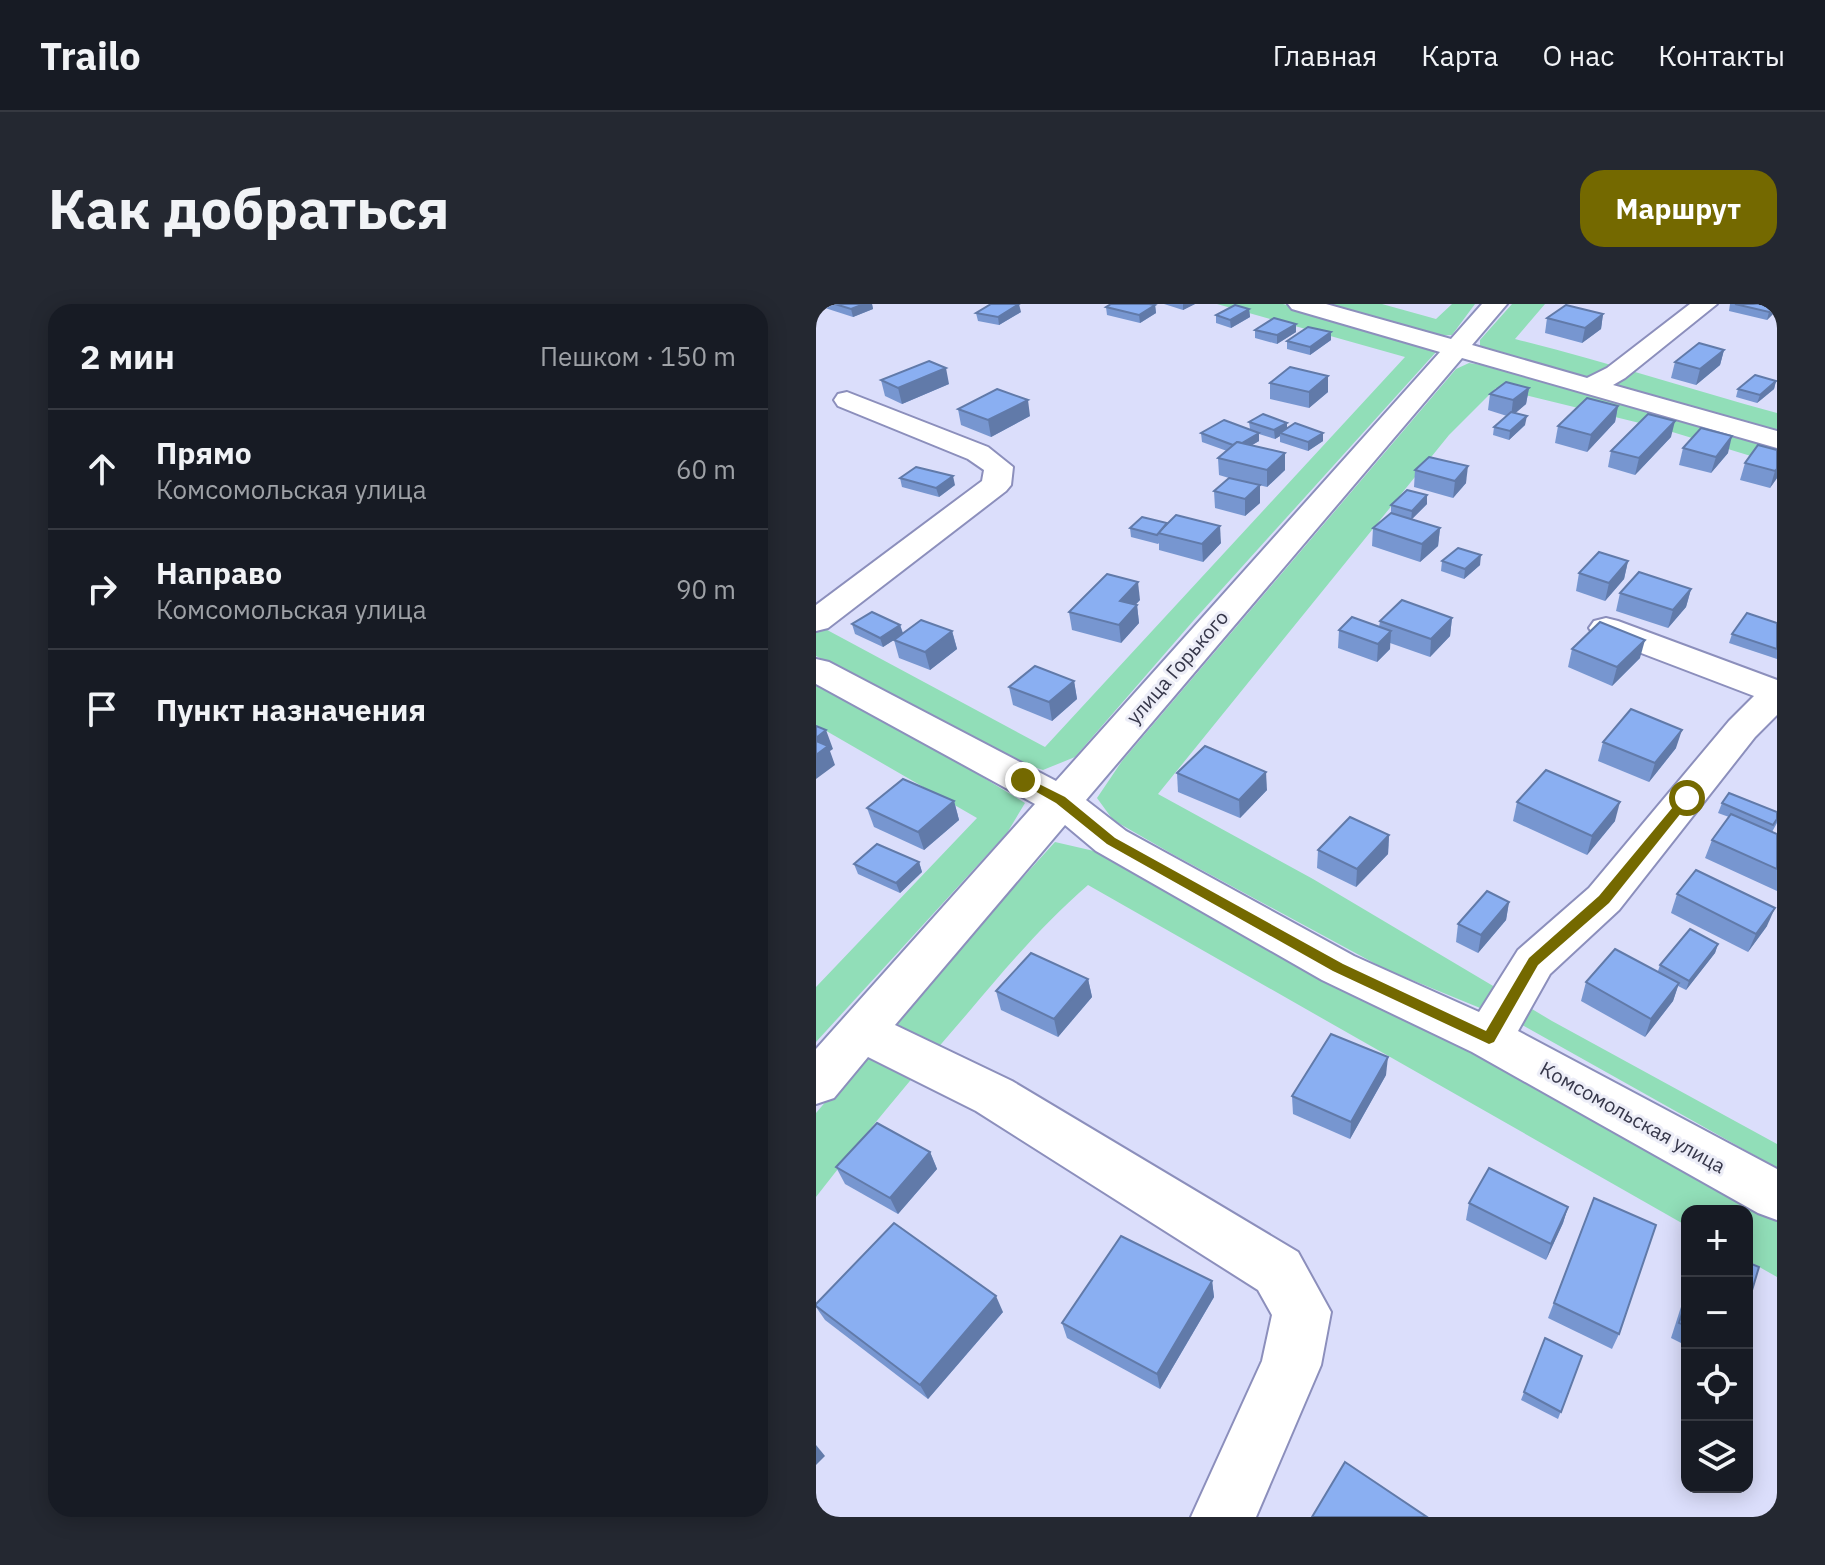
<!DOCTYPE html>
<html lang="ru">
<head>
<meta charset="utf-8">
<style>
  body { margin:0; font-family:"IBM Plex Sans",sans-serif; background:#242831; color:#f1f3f6 }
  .controls { position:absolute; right:24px; bottom:24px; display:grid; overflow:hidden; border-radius:16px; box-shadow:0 4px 20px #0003 }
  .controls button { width:72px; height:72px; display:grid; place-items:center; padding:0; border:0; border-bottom:2px solid #363941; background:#171b24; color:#f1f3f6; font:40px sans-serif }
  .stop { position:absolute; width:24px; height:24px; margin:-18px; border:6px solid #746900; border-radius:50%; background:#fff }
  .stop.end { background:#746900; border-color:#fff; box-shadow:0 2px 8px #0008 }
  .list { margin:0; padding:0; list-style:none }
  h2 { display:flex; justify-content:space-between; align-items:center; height:104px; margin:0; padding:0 32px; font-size:34px }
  h2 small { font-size:26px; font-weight:400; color:#9ea1a6 }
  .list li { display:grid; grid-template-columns:52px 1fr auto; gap:24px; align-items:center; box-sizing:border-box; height:120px; padding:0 32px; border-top:2px solid #363941 }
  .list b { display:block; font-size:30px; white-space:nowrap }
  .list p { margin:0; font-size:26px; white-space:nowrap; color:#9ea1a6 }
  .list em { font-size:26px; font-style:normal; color:#9ea1a6 }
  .icon { flex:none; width:44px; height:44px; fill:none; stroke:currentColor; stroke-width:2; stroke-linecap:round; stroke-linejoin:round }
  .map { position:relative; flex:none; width:961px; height:1213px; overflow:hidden; border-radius:24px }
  header { display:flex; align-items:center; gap:48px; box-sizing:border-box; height:112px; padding:0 40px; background:#171b24; border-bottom:2px solid #363941 }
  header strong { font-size:38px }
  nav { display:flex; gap:44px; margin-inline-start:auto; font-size:28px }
  .intro { display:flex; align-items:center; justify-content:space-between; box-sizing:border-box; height:192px; padding:0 48px }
  h1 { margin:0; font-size:56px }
  .button { padding:20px 36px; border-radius:24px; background:#746900; color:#fff; font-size:28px; font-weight:700 }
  main { display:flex; gap:48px; padding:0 48px }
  aside { flex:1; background:#171b24; border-radius:24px; box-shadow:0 4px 20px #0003 }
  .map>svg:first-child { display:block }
  .green { fill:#91deb8 }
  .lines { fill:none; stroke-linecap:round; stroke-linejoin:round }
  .minor-casing { stroke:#8c8fbc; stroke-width:4 }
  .minor { fill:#fff; fill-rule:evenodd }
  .wall { fill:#7796d0 }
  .shaded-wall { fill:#617aa9 }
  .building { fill:#8aaff2; stroke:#617aa9; stroke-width:2 }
  .route { fill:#746900 }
  .labels { text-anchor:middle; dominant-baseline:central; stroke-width:6; stroke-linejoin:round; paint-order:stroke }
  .street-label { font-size:20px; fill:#36374a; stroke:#ecedf7 }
</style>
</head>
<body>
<header>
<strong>Trailo</strong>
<nav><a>Главная</a><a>Карта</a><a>О нас</a><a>Контакты</a></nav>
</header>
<div class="intro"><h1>Как добраться</h1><a class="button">Маршрут</a></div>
<main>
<aside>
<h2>2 мин<small>Пешком · 150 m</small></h2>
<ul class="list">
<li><svg class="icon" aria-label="ahead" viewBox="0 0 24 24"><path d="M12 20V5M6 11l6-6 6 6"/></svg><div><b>Прямо</b><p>Комсомольская улица</p></div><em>60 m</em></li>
<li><svg class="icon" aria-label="right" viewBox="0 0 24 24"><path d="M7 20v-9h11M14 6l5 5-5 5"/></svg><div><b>Направо</b><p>Комсомольская улица</p></div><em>90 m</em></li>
<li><svg class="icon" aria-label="arrive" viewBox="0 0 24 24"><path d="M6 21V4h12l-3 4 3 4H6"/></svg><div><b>Пункт назначения</b></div></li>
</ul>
</aside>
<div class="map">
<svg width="961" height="1213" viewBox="0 0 961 1213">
  <rect width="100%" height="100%" fill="#dbdefb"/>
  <g class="green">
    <polygon points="401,0 467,0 615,42 620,48 378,316 259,453 227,466 194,455 0,352 0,320 229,443 589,53"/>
    <polygon points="505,0 566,0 620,15 636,0 659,0 636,31 618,32"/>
    <path d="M696,0h33l-30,35c88,22 174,50 262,74v21l-297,-85v-9z"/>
    <polygon points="653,59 679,63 961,142 961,160 840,123 680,84 633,131 342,490 497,575 736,717 961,840 961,864 708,722 569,665 358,551 297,516 281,494 306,457 640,65"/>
    <polygon points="0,375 44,398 209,499 191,529 0,738 0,683 161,514 0,421"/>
    <path d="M239,538l39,9 124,66 275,134 284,161v65l-30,-17v-49h-60v15l-599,-341c-45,39 -83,84 -121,129 -52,60 -102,120 -151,183v-84l110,-129z"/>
  </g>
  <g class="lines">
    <defs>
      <g id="minor">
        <polygon points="472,0 510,0 635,35 666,0 691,0 656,41 771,74 791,64 874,0 901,0 809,74 797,81 961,127 961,144 646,54 270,496 310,527 538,652 663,708 702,646 773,584 913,417 938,392 778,331 773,324 778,317 790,314 802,317 961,376 961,411 939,433 803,606 734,670 702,727 961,865 961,916 942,909 656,748 506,676 280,547 249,521 79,721 196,777 482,948 515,1008 505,1061 440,1213 375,1213 446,1057 456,1011 442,986 160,807 52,753 18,794 0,800 0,745 219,500 0,380 0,355 13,358 240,477 624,48 476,5"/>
        <polygon points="31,88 172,143 197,163 195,181 190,187 12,324 0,327 0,301 166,177 168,166 152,155 22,102 18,96 22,90"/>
      </g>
    </defs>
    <use href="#minor" class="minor-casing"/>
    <use href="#minor" class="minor"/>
  </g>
  <g class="wall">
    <polygon points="8,0 56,0 57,5 37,13 9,4"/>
    <polygon points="348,0 379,0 367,6"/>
    <polygon points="914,0 961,0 961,3 959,8 951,16 913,7"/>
    <polygon points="339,1 340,9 324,19 291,11 290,3"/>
    <polygon points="433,5 434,13 415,24 400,19 400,11"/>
    <polygon points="205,8 183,21 162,17 160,9"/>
    <polygon points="787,10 785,25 766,39 729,29 731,14"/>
    <polygon points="439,26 480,28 461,40 439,34"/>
    <polygon points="515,36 494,51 471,45 471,37"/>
    <polygon points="908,46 904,61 880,81 855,74 859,58"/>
    <polygon points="512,72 512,88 493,104 454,95 454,79"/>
    <polygon points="65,76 133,80 86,100 69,92"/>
    <polygon points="960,77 958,85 941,99 920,93 922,85"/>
    <polygon points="713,84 710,100 699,109 709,121 693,136 677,131 678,123 691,112 672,106 674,90"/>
    <polygon points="802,102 799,118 771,148 739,139 742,122"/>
    <polygon points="142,105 214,112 175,133 145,121"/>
    <polygon points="433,118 507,129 507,137 492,147 464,138 464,132 459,135 443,130 443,137 436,141 469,166 451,183 418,175 444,199 429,212 399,204 398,187 413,174 403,171 402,154 411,147 386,138 385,129 434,125"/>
    <polygon points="855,133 819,171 792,163 795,147"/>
    <polygon points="867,144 912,149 895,169 863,161"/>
    <polygon points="961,146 961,174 954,184 924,176 929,159"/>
    <polygon points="599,166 650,179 637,194 598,183"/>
    <polygon points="84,174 139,181 123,193 86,183"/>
    <polygon points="611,200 596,215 624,224 622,242 604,258 556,242 557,224 575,209 575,201"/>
    <polygon points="351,219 405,239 387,258 343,246 343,239 342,240 315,233 314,224"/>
    <polygon points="626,257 664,261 648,275 625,267"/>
    <polygon points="812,257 808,275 789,297 760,287 763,269"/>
    <polygon points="875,285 870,303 852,324 800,307 804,289"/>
    <polygon points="324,296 320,300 321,301 323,319 305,339 256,326 253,308"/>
    <polygon points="636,314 634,332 614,353 574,339 574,345 561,358 522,344 523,326 563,323 564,317"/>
    <polygon points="961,319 961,355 913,339 916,330"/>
    <polygon points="36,320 84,321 87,329 136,327 141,345 114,366 83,354 78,336 67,343 39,330"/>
    <polygon points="756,345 824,354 796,382 752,363"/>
    <polygon points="258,377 261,395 236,417 197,401 193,383"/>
    <polygon points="787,438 860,444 833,478 782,457"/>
    <polygon points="361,469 451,486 424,514 362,488"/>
    <polygon points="138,497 143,516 108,546 58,523 51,504"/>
    <polygon points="701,498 799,517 771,551 697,517"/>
    <polygon points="906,499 961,515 961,519 956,528 961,530 961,587 889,554 896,536 913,513 902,509"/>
    <polygon points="573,531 572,550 540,583 501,564 502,546"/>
    <polygon points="103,558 106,568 84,589 42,570 38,560"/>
    <polygon points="861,590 951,622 932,648 855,609"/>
    <polygon points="693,598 690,616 662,649 640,638 642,620"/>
    <polygon points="902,640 899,649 870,686 862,682 857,697 829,733 765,697 770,678 842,667 844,661"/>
    <polygon points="272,675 276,693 242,733 185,706 180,687"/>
    <polygon points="570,771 534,835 477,810 476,792"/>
    <polygon points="114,848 121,865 82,910 29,880 20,863"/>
    <polygon points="778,894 803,1030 796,1045 732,1014"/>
    <polygon points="653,899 752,903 747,919 730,956 650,916"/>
    <polygon points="396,977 398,993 344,1085 251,1034 246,1019"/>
    <polygon points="871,984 871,1042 855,1034"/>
    <polygon points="0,1000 187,1008 112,1095 9,1016 0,1003"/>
    <polygon points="729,1034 766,1052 742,1115 705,1096"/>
  </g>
  <g class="shaded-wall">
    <polygon points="48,0 56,0 57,5 37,13 35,5"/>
    <polygon points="203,0 205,8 183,21 182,13"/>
    <polygon points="367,0 379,0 367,6"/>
    <polygon points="339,1 340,9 324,19 323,11"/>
    <polygon points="961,1 959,8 951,16 953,8"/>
    <polygon points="433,5 434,13 415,24 414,16"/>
    <polygon points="787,10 785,25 766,39 769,24"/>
    <polygon points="480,20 480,28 461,40 461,31"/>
    <polygon points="515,28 515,36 494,51 494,43"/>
    <polygon points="908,46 904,61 880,81 884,65"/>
    <polygon points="130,64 133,80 86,100 82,84"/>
    <polygon points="512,72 512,88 493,104 493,88"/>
    <polygon points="960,77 958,85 941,99 944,91"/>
    <polygon points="713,84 710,100 695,113 697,96"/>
    <polygon points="212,96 214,112 175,133 172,116"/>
    <polygon points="802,102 799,118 771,148 775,131"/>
    <polygon points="711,112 709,121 693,136 694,127"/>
    <polygon points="859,117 855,133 819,171 823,154"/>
    <polygon points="471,119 471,127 464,129 464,132 459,135 458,126"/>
    <polygon points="443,129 443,137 421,150 421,142"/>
    <polygon points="507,129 507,137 492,147 492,138"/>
    <polygon points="916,132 912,149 895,169 900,153"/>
    <polygon points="469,149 469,166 451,183 451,166"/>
    <polygon points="652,162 650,179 637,194 639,177"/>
    <polygon points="961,165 961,174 954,184 959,167"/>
    <polygon points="137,172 139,181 123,193 120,184"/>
    <polygon points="444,181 444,199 429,212 429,195"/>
    <polygon points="611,191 611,200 595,216 596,207"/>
    <polygon points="404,222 405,239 387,258 386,240"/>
    <polygon points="624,224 622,242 604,258 606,240"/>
    <polygon points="665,251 664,261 648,275 649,265"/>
    <polygon points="812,257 808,275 789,297 793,279"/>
    <polygon points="322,278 324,296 306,315 304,297"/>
    <polygon points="875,285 870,303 852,324 857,306"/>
    <polygon points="321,301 323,319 305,339 303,321"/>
    <polygon points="636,314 634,332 614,353 615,335"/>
    <polygon points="84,321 87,330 67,343 64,334"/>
    <polygon points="136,327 141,345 114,366 109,348"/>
    <polygon points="575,327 574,345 561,358 562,340"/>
    <polygon points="829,336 824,354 796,382 801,363"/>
    <polygon points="258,377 261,395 236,417 233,398"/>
    <polygon points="10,426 17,445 14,447 19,461 0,475 0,434"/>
    <polygon points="866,426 860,444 833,478 839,459"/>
    <polygon points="450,468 451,486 424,514 423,496"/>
    <polygon points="138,497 143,516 108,546 102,528"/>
    <polygon points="804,498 799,517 771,551 776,532"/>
    <polygon points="573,531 572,550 540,583 541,565"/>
    <polygon points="103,558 106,568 84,589 80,579"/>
    <polygon points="693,598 690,616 662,649 665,631"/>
    <polygon points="959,604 951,622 932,648 940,630"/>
    <polygon points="902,640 899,649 870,686 873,677"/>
    <polygon points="272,675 276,693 242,733 238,715"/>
    <polygon points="863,679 857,697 829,733 835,715"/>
    <polygon points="572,753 570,771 534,835 535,818"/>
    <polygon points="114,848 121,865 82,910 74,894"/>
    <polygon points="752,903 747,919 730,956 735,940"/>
    <polygon points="396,977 398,993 344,1085 341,1070"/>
    <polygon points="180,992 187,1008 112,1095 104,1081"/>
    <polygon points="0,1141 9,1152 0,1161"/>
  </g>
  <g class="building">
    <polygon points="19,0 48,0 35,5"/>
    <polygon points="175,0 203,0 182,13 160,9"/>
    <polygon points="295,0 333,0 339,1 323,11 290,3"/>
    <polygon points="919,0 960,0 961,1 953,8"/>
    <polygon points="419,1 433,5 414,16 400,11"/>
    <polygon points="750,1 787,10 769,24 731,14"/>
    <polygon points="458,14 480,20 461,31 439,26"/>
    <polygon points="492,23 515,28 494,43 471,37"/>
    <polygon points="883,39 908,46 884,65 859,58"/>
    <polygon points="113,57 130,64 82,84 65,76"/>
    <polygon points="474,63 512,72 493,88 454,79"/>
    <polygon points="939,71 960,77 944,91 922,85"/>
    <polygon points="690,78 713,84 697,96 674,90"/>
    <polygon points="181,85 212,96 172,116 142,105"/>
    <polygon points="771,94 802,102 775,131 742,122"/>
    <polygon points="695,108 711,112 694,127 678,123"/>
    <polygon points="447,110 471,119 458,126 433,118"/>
    <polygon points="832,110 859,117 823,154 795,147"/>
    <polygon points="408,116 443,129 426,139 421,138 417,141 385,129"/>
    <polygon points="479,119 507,129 492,138 464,129"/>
    <polygon points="885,124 916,132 900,153 867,144"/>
    <polygon points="421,138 469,149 451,166 402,154"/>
    <polygon points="942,141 961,146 961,165 959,167 929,159"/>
    <polygon points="613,153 652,162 639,177 599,166"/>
    <polygon points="100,163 137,172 120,184 84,174"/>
    <polygon points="413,174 444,181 429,195 398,187"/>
    <polygon points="591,186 611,191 596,207 575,201"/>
    <polygon points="575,209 624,224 606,240 557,224"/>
    <polygon points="360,211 404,222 386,240 342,229"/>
    <polygon points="326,213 351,219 341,231 314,224"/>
    <polygon points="642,244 665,251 649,265 626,257"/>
    <polygon points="783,248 812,257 793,279 763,269"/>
    <polygon points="823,268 875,285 857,306 804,289"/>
    <polygon points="291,270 322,278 304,297 321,301 303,321 253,308"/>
    <polygon points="586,296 636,314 615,335 564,317"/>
    <polygon points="56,308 84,321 64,334 36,320"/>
    <polygon points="931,309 961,319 961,345 916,330"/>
    <polygon points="536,313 575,327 562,340 523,326"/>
    <polygon points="105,316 136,327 109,348 78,336"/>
    <polygon points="784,318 829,336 801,363 756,345"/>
    <polygon points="219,362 258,377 233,398 193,383"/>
    <polygon points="815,405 866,426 839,459 787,438"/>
    <polygon points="0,422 10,426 0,434"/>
    <polygon points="0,437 12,442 0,451"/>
    <polygon points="389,442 450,468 423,496 361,469"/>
    <polygon points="730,466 804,498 776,532 701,498"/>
    <polygon points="87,475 138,497 102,528 51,504"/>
    <polygon points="913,489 961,508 961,515 957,521 906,499"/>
    <polygon points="915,510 961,530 961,565 896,536"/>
    <polygon points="534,513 573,531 541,565 502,546"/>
    <polygon points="61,540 103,558 80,579 38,560"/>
    <polygon points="880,566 959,604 940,630 861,590"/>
    <polygon points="671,587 693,598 665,631 642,620"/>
    <polygon points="874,625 902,640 873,677 844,661"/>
    <polygon points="799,645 863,679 835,715 770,678"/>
    <polygon points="215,649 272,675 238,715 180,687"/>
    <polygon points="515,730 572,753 535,818 476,792"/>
    <polygon points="61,819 114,848 74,894 20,863"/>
    <polygon points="673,864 752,903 735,940 653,899"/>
    <polygon points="778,894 840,921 803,1030 738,999"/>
    <polygon points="78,919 180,992 104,1081 0,1002 0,1000"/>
    <polygon points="305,932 396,977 341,1070 246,1019"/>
    <polygon points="931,958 943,963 931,1003"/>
    <polygon points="871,994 871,1022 863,1019"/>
    <polygon points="729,1034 766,1052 745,1108 708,1088"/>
    <polygon points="529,1158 611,1213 496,1213"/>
  </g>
  <polygon class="route" points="207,472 249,493 299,534 527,660 670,727 713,654 783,592 867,491 877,494 793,599 722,661 678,738 673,740 517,667 291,540 240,499 203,478 203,473"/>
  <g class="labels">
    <g class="street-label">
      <text transform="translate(361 363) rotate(-49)">улица Горького</text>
      <text transform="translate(817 813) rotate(29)">Комсомольская улица</text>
    </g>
  </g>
</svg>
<div class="controls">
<button>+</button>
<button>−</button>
<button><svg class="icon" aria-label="locate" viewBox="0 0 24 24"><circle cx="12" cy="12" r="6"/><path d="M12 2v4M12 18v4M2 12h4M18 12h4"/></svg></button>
<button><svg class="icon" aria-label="layers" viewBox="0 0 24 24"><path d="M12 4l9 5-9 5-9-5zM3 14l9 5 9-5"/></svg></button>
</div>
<div class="stop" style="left:871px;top:494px"></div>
<div class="stop end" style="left:207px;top:476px"></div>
</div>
</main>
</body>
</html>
